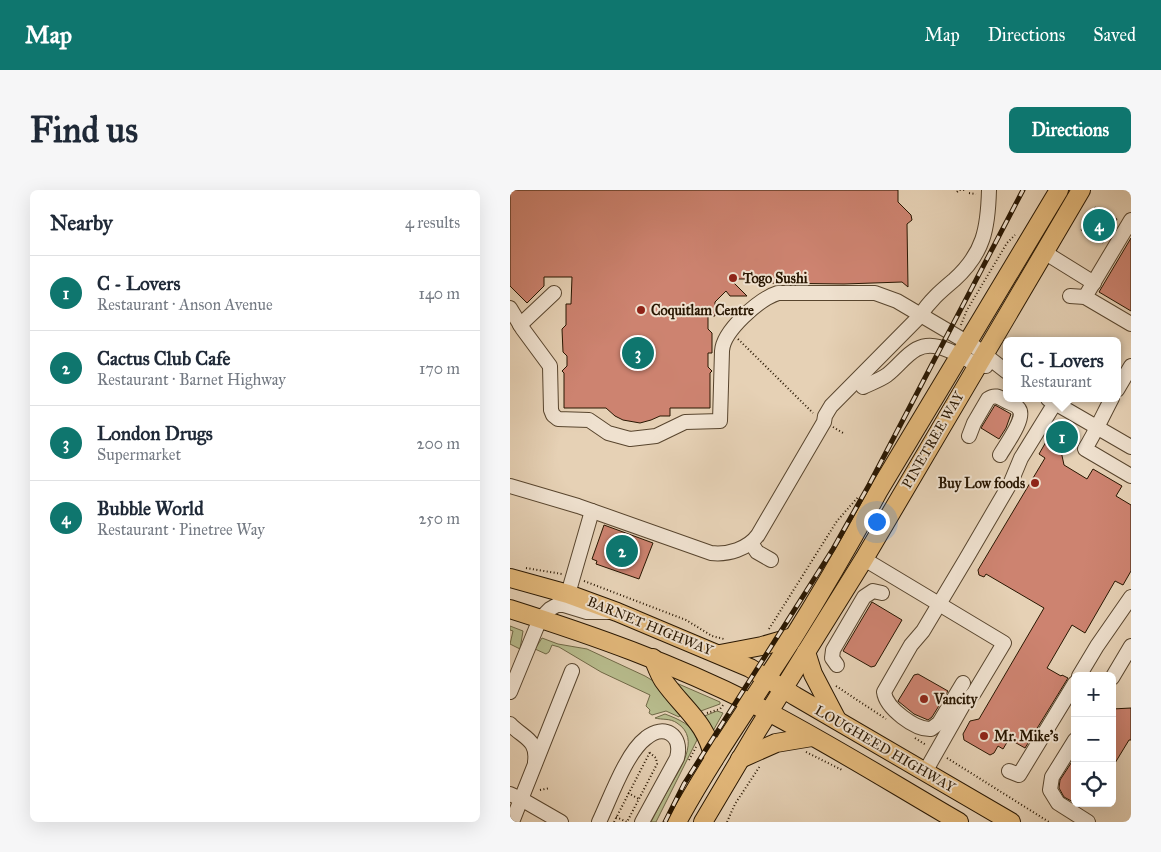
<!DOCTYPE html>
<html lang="en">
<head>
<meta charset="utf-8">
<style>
  body { margin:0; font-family:"IM FELL Great Primer",serif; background:#f6f6f7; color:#1f2937 }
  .controls { position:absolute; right:15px; bottom:15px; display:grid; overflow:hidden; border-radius:8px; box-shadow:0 5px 20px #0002 }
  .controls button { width:45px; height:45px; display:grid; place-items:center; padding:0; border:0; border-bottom:1px solid #e0e1e3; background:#fff; color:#1f2937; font:25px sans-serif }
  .you { position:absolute; left:366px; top:331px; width:18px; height:18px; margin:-12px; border:4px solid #fff; border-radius:50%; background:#1a73e8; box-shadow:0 0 0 8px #1a73e833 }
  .badge { display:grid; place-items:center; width:32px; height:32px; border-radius:50%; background:#0f766e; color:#fff; font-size:16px; font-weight:700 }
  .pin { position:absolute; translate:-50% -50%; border:2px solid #fff; box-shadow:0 1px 5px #0006 }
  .popup { position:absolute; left:493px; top:147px; width:118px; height:65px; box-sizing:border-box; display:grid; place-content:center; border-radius:8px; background:#fff; filter:drop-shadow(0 1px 4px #0005); font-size:16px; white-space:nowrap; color:#747a83 }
  .popup b { font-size:19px; color:#1f2937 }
  .popup::after { content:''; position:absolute; left:50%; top:100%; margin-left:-10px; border:10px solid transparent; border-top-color:#fff }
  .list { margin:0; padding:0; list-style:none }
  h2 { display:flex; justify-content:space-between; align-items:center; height:65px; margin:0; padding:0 20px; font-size:21px }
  h2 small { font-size:16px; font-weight:400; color:#747a83 }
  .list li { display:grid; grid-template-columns:32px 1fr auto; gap:15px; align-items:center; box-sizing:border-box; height:75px; padding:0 20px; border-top:1px solid #e0e1e3 }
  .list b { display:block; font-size:19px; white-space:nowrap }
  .list p { margin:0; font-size:16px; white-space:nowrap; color:#747a83 }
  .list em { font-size:16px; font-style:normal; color:#747a83 }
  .icon { flex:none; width:28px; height:28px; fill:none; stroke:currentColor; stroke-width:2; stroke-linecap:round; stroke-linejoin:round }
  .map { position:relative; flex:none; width:621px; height:632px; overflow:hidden; border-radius:8px }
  header { display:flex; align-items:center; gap:30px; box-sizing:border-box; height:70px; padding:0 25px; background:#0f766e; color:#fff }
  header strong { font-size:24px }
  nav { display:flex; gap:28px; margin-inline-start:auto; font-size:18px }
  .intro { display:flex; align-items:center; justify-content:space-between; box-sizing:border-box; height:120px; padding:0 30px }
  h1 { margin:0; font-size:35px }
  .button { padding:12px 22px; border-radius:8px; background:#0f766e; color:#fff; font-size:18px; font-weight:700 }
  main { display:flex; gap:30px; padding:0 30px }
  aside { flex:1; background:#fff; border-radius:8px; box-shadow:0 5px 20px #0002 }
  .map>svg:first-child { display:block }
  .green { fill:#b7bb8c; stroke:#706846 }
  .building { fill:#cd8370; stroke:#281601 }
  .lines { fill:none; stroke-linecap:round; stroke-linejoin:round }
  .minor-casing { stroke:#58452e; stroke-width:16 }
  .major-casing { stroke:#281601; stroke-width:20 }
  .path { stroke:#281601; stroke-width:2; stroke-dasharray:1 2.5; stroke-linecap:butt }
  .minor { stroke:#efe1cf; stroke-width:14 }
  .major { stroke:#e3b87a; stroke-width:18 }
  .rail-casing { stroke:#281601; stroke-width:5 }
  .rail { stroke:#efe1cf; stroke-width:3; stroke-dasharray:9; stroke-linecap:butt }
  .poi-dot { fill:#8f2418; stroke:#efe1cf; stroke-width:2 }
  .labels { text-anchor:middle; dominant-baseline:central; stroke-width:4; stroke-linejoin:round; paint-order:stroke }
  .poi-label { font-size:14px; font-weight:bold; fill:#281601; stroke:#efe1cf; text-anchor:start }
  .street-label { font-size:14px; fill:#281601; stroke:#efe1cf }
</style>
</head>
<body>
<header>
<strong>Map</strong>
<nav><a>Map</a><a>Directions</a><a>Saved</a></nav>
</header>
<div class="intro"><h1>Find us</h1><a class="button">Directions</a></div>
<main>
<aside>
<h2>Nearby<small>4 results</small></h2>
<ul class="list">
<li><span class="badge">1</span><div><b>C - Lovers</b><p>Restaurant · Anson Avenue</p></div><em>140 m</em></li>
<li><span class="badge">2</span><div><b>Cactus Club Cafe</b><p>Restaurant · Barnet Highway</p></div><em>170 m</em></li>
<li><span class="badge">3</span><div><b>London Drugs</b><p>Supermarket</p></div><em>200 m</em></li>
<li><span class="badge">4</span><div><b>Bubble World</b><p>Restaurant · Pinetree Way</p></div><em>250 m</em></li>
</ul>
</aside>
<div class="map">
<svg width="621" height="632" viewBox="0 0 621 632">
  <rect width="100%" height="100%" fill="#e6d1b5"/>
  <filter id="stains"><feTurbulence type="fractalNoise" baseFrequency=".004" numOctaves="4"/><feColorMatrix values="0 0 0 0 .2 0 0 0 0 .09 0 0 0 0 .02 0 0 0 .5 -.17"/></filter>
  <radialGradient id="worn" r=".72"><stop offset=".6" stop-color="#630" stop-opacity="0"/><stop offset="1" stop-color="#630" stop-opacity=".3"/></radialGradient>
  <g class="green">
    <polygon points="0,436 13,441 10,459 0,454 3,441 0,440"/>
    <polygon points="32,448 48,454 77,459 135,486 145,492 171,524 169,527 156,521 142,525 139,523 140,520 136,516 140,505 91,482 49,457 42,455 39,462 36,464 25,459"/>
    <polygon points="164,492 210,512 210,514 188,522"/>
    <polygon points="207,521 213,523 203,541 192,527"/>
    <path d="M155,524c13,5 29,11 32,26l-41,82h-5c6,-12 12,-23 18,-34 10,-18 33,-49 8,-65 -7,-5 -15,-3 -22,-5z"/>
  </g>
  <g class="building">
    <polygon points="0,0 388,0 388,12 401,25 402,30 397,34 398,97 392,92 334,94 254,93 250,96 244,89 220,89 237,106 220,106 216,101 205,112 205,126 198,126 198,139 202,143 202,163 198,163 198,177 202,181 200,183 200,218 160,218 160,226 150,226 141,230 130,233 113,230 105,226 96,218 54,218 54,183 52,181 57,176 57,166 53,162 52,139 56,135 56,114 61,114 62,87 34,87 34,96 17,113 0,96"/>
    <polygon points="585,17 607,29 593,53 571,40"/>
    <polygon points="621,48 621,121 589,102"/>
    <polygon points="485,215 501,224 496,238 489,249 471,238"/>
    <polygon points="548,231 563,240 551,261 554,275 577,289 583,279 612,296 606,306 621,315 621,381 613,395 605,391 575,443 562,435 537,478 551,486 552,485 558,488 515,558 499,549 493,559 488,556 484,563 480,565 454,550 453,544 460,531 469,529 534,418 476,384 474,387 469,385 468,380 535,268 529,264"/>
    <polygon points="94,335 143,353 129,389 86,374 87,371 82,369"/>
    <polygon points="362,412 392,430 365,476 361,477 333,461"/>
    <polygon points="408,484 438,501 422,527 418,530 404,524 388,511 404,485"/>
    <polygon points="621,518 621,550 619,550 602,578 602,519"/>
    <polygon points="565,567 565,613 554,607 549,598 550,590"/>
  </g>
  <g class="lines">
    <defs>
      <g id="minor">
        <polyline points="534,62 584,93"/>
        <polyline points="560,106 575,107 621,134"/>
        <polyline points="575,107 621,30"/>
        <path d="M0,118l12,20 28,38 1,44 2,5 5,4 31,1 19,13 22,6 26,-3 29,-14 35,-1 2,-70c1,-20 37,-52 56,-58h97l22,8 78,46 32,25"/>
        <polyline points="10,135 44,103"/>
        <path d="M353,197c8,-4 17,-7 24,-12 17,-13 27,-35 52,-28 17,4 30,17 47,19"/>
        <polyline points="607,200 621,176"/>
        <path d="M602,208c-9,17 -17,35 -27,51l46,27"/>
        <polyline points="538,209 621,257"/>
        <path d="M459,246l5,-13 14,-24c7,-5 11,-2 18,2 4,2 11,4 13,8 7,9 -14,37 -19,46"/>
        <path d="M0,296l68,20 133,47c17,2 37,-4 47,-18l66,-113 1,-6 6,-10 89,-90c9,-15 21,-25 34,-36 30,-27 34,-52 35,-90"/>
        <polyline points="241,353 247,362 261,370"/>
        <polyline points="354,369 494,453 464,503 453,515 415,582"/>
        <polyline points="58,404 82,321"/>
        <polyline points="327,475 322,468 323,460 354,407 363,401 372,403"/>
        <polyline points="569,486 587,456 621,407"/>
        <polyline points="602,488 621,456"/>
        <path d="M453,493l-24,40 -8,6c-16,1 -45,-21 -47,-37l27,-47 12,-14 43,-72 45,-77 10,-24 34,-55"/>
        <polyline points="0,502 30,429 40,419 47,415 54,415 77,422 99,422"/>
        <path d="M0,534c13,14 28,15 25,38"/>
        <polyline points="565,550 542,587 540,600 548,613 578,632"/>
        <polyline points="499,581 509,585 565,493"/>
        <polyline points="0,604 11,609 51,632"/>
        <polyline points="2,632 62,481"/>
        <path d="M89,632c11,-23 27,-69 47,-84 18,-15 37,-3 31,20l-35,64"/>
      </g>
      <g id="major">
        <polyline points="0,388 58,404 107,422 240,478 285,506 501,632"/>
        <path d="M0,419c82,26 164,55 241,94 71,36 139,79 208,119"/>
        <polyline points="296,462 303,484 327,530"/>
        <polyline points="210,464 252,456 283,447"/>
        <path d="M143,468c3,7 6,16 10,22 21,30 43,41 51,79"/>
        <polyline points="230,569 266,553 302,547"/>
        <path d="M167,632c35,-64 77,-123 116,-184 30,-48 59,-98 86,-148l180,-300"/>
        <polyline points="193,632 247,541 354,369 571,0"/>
      </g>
    </defs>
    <use href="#minor" class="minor-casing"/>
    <use href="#major" class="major-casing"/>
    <g class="path">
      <polyline points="447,2 449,0 456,0"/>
      <polyline points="459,3 466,4"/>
      <polyline points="451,135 457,120 497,53 505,45"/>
      <polyline points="228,149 303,223"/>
      <polyline points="323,237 335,244"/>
      <polyline points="16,378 52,384"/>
      <polyline points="74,391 176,430 202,446 214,449"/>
      <polyline points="259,439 327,331 349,306"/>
      <polyline points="326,496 376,529"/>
      <polyline points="197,523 210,519 214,514"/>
      <polyline points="405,548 416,555"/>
      <polyline points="296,562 332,580"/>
      <polyline points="437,568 539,632"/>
      <polyline points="179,570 186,557"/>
      <polyline points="30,600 40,598"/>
      <polyline points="118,603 129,609"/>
      <polyline points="106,627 117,632 147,574 146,568 139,562"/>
      <polyline points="104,632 140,562"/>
      <polyline points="217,632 225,614 250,576"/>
    </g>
    <use href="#minor" class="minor"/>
    <use href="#major" class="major"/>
    <defs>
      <polyline id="rail" points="155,632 174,594 323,359 359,295 513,0"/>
    </defs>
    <use href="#rail" class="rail-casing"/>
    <use href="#rail" class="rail"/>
  </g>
  <g class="poi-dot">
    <circle cx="223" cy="88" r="5"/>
    <circle cx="131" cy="120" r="5"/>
    <circle cx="525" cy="293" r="5"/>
    <circle cx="414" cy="509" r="5"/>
    <circle cx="474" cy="546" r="5"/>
  </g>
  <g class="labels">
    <g class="poi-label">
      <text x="233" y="88">Togo Sushi</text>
      <text x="141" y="120">Coquitlam Centre</text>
      <text x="515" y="293" text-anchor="end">Buy Low foods</text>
      <text x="424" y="509">Vancity</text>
      <text x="484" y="546">Mr. Mike's</text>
    </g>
    <g class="street-label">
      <text transform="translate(423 250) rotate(-60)">PINETREE WAY</text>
      <text transform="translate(140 436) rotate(22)">BARNET HIGHWAY</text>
      <text transform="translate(375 559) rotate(30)">LOUGHEED HIGHWAY</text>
    </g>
  </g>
  <rect width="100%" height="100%" filter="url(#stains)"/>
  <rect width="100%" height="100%" fill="url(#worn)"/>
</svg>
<div class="controls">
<button>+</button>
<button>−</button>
<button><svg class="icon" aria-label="locate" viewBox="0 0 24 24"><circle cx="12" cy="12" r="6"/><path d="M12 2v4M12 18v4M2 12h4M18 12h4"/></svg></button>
</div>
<div class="you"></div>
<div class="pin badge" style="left:552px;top:247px">1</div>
<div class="popup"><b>C - Lovers</b>Restaurant</div>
<div class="pin badge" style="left:112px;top:361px">2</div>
<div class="pin badge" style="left:128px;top:163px">3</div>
<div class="pin badge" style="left:589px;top:35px">4</div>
</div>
</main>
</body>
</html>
